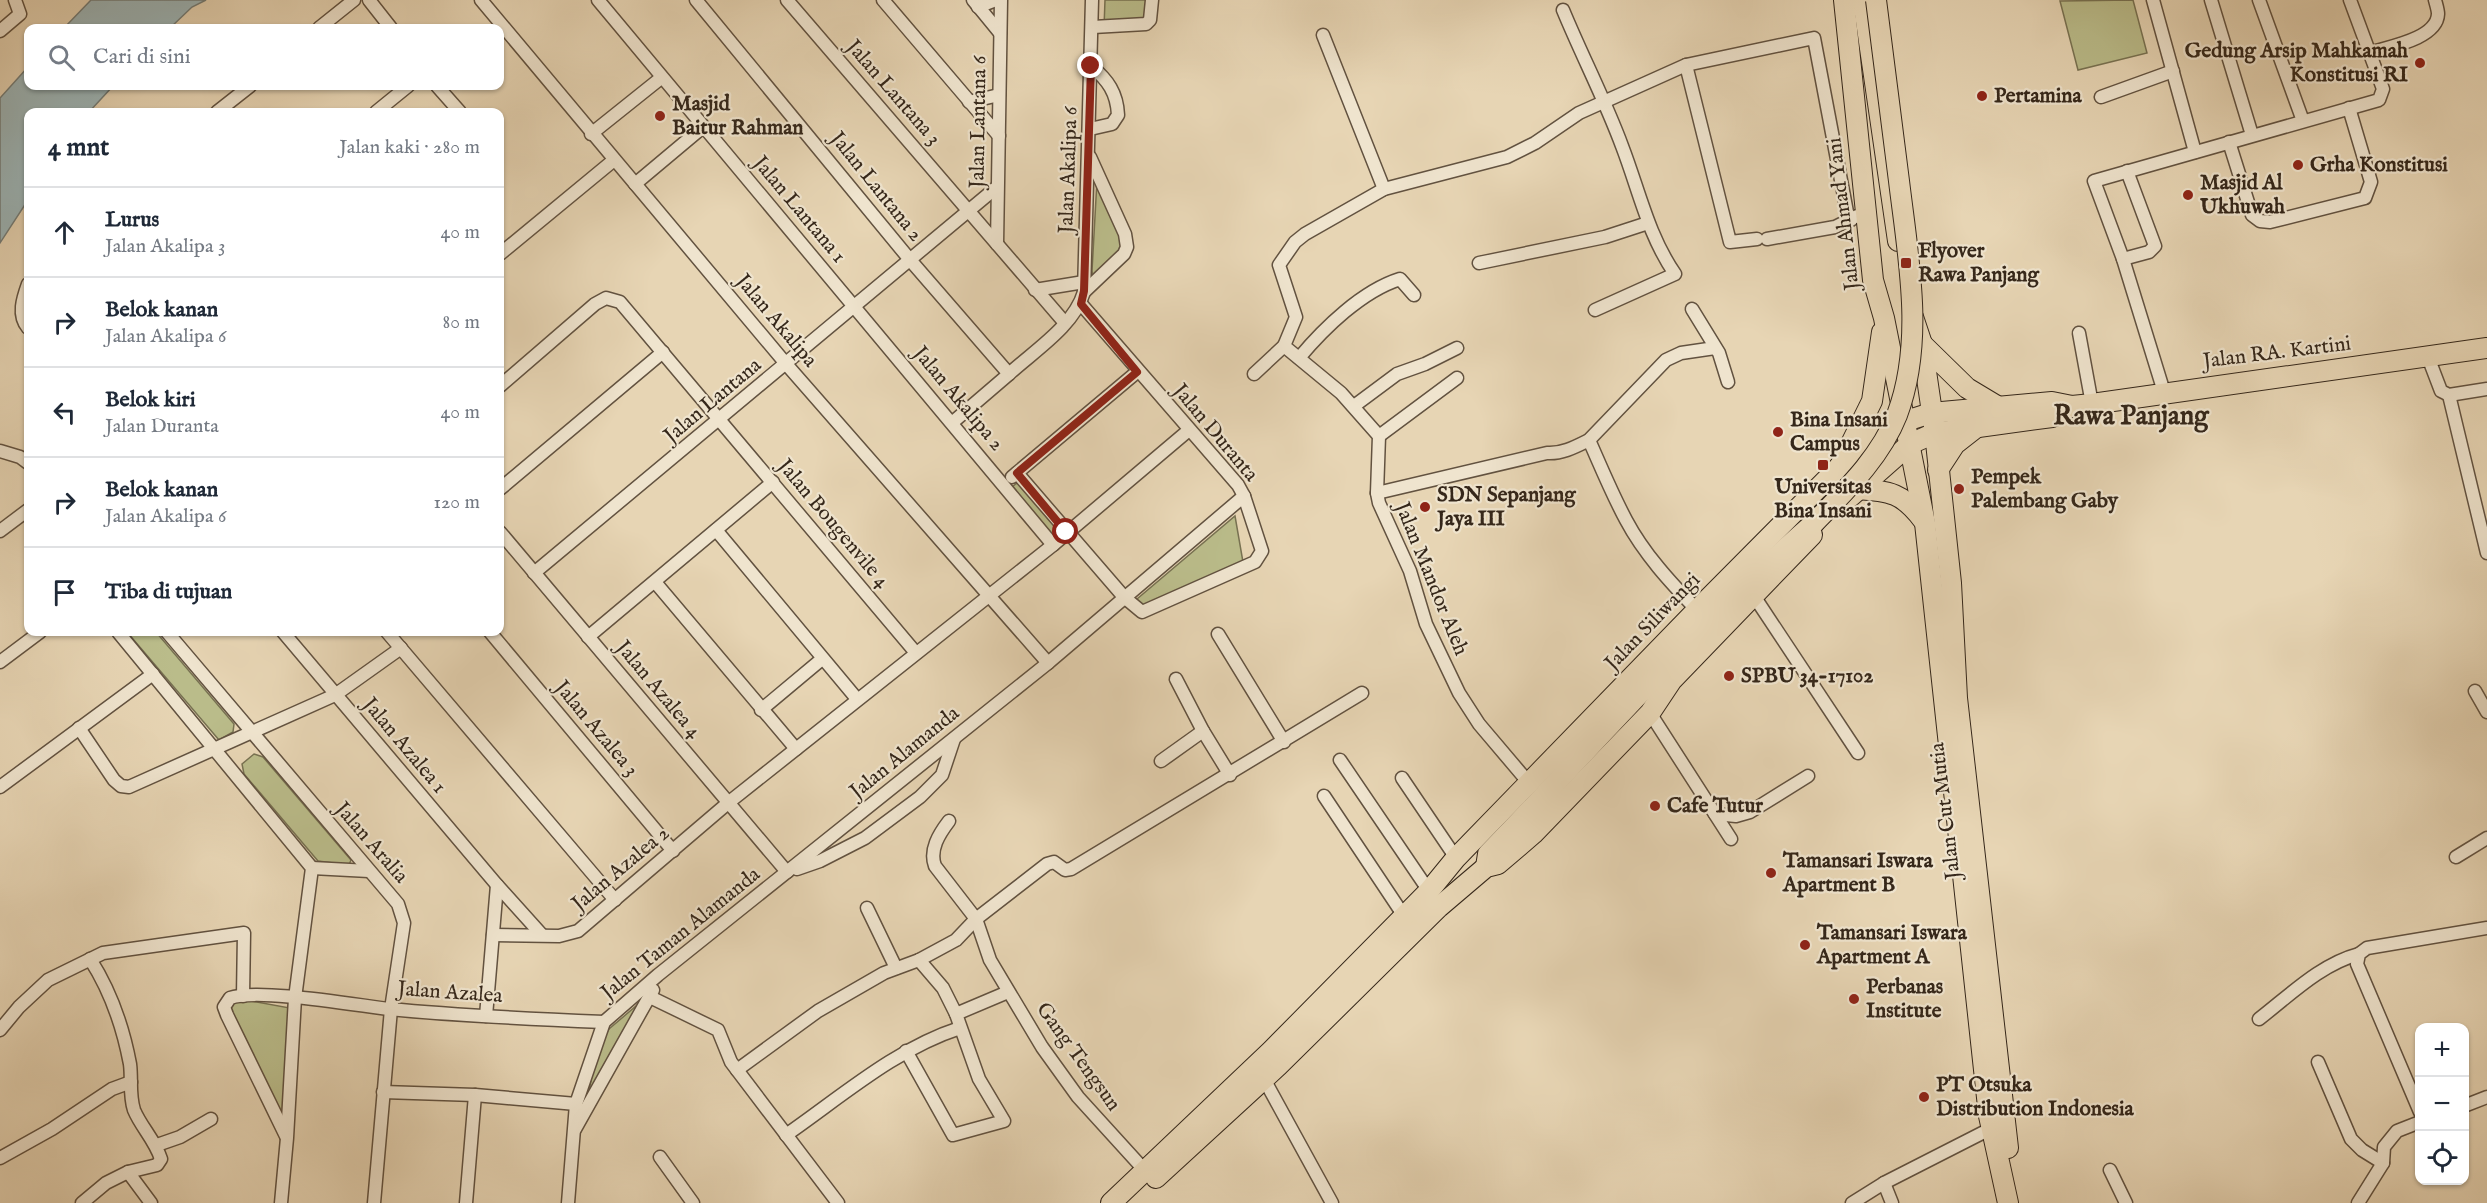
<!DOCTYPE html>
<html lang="id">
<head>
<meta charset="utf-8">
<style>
  body { margin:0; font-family:"IM FELL English",serif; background:#f6f6f7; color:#1f2937 }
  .controls { position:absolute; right:18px; bottom:18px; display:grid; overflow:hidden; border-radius:12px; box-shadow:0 2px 4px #0004 }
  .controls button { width:54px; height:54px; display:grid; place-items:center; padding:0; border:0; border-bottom:2px solid #e0e1e3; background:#fff; color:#1f2937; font:30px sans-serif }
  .stop { position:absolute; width:18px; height:18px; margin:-14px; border:4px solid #8f2418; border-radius:50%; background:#fff }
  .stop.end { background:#8f2418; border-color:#fff; box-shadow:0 2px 6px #0008 }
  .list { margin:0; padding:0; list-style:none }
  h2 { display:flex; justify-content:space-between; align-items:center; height:78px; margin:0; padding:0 24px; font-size:26px }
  h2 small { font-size:20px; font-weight:400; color:#747a83 }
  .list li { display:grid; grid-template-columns:39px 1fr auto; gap:18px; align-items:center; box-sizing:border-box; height:90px; padding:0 24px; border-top:2px solid #e0e1e3 }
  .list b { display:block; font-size:22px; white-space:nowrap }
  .list p { margin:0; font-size:20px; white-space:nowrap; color:#747a83 }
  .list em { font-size:20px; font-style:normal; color:#747a83 }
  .icon { flex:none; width:33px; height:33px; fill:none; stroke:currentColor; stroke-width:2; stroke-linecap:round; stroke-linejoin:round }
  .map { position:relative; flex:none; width:2487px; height:1203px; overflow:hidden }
  .search { position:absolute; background:#fff; box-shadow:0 2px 4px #0004; left:24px; top:24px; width:480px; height:66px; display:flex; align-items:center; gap:15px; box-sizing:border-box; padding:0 21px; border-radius:12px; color:#747a83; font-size:22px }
  .panel { position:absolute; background:#fff; box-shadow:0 2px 4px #0004; left:24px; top:108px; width:480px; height:528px; border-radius:12px }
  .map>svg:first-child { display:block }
  .green { fill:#babc8a; stroke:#787252; stroke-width:1.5 }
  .water { fill:#9cb6b9; stroke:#737d79; stroke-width:1.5 }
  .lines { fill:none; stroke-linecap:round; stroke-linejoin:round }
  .minor-casing { stroke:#625240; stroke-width:15 }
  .primary-casing { stroke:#35271a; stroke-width:22 }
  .trunk-casing { stroke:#35271a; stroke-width:22 }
  .minor { stroke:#efe4ce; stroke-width:12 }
  .primary { stroke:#e7d5b4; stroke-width:20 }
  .trunk { stroke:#e7d5b4; stroke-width:20 }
  .trunk-bridge-casing { stroke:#35271a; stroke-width:22; stroke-linecap:butt }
  .trunk-bridge { stroke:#e7d5b4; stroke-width:20 }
  .route { stroke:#8f2418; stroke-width:8 }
  .poi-dot { fill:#8f2418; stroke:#efe4ce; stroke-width:2 }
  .labels { text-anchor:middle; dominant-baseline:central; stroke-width:4.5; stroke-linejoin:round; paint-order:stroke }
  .poi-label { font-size:21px; font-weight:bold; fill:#35271a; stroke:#efe4ce; text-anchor:start }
  .street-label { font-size:21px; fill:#35271a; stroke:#efe4ce }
  .district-label { font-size:27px; font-weight:bold; fill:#35271a; stroke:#efe4ce }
</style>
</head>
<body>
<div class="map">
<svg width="2487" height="1203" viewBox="0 0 2487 1203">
  <rect width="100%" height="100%" fill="#e7d5b4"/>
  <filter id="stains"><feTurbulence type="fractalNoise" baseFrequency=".00333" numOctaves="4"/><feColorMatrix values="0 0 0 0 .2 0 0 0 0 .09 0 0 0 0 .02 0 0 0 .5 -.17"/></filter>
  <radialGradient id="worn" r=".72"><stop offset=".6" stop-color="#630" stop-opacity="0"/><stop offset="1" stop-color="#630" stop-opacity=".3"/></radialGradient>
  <g class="green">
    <polygon points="1105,0 1148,0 1146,23 1104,28"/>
    <polygon points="2133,0 2147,53 2078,70 2060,1"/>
    <polygon points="1097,180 1127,252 1093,276 1092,271"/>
    <polygon points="1018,482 1062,535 1056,539 1012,487"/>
    <polygon points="1235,516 1243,562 1146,612 1138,604 1137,599"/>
    <polygon points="127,632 156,632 234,724 233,732 219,740"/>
    <polygon points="254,754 263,757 351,860 349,865 318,861 244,774 242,764"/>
    <polygon points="240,999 290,1008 284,1119 228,1010 231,1004"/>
    <polygon points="643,1000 587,1102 596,1053 609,1029"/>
  </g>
  <g class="water">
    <polygon points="91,0 206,0 192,7 170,28 64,28"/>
    <polygon points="28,67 28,86 113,86 89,112 28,112 28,200 0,243 0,98"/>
  </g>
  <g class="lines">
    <defs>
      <g id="minor">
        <polyline points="369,0 391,28"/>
        <polyline points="481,0 787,365 1048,663"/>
        <polyline points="598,0 1053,545"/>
        <path d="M696,0l215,261 98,113c25,-23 65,-48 75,-82l8,-292"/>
        <polyline points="787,0 1065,323"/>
        <polyline points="883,0 999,136"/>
        <polyline points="973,0 1000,33"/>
        <polyline points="2153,0 2195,152"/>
        <polyline points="2211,0 2252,135"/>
        <polyline points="2259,0 2303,121"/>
        <polyline points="978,7 996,0"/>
        <path d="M1563,10c19,46 42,90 59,136 17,44 26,89 53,128l-80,36"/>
        <polyline points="1093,27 1146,24 1150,20 1152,0"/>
        <polyline points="319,28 354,0"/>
        <polyline points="0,31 20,14 15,0"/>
        <polyline points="1323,35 1384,189"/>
        <path d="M2369,53c19,-6 68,-14 69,-39 0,-4 -2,-10 -3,-14"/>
        <polyline points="1686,65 1730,242 1757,239"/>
        <polyline points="437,86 460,112"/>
        <polyline points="2101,97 2173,71"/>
        <polyline points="969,102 999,95"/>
        <polyline points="217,112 250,86"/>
        <polyline points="376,112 408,86"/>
        <path d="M1090,129l22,-5 6,-9c-1,-22 -10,-35 -27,-49"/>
        <polyline points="591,134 661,78"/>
        <polyline points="2229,142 2252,215 2260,221 2270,222 2365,198 2371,182 2349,108"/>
        <polyline points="635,184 703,127"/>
        <polyline points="1767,239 1835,227 1857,216"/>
        <polyline points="997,244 1001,0"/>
        <polyline points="500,254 614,160"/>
        <polyline points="2123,259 2149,252 2155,246 2127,171"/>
        <polyline points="1479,263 1605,237 1648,223"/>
        <path d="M28,284c-5,14 -11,31 0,44"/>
        <polyline points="1035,290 1084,282"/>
        <polyline points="1084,292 1124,254 1127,247 1125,234 1090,157"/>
        <polyline points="1692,309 1719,353 1728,382"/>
        <polyline points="2079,333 2092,404"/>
        <polyline points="2428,357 2441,391 2449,395 2487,389"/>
        <path d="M1299,358c25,-30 63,-67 101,-79l14,16"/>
        <polyline points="1254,374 1284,346"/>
        <polyline points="500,386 595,304 606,298 620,302 916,653"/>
        <polyline points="2164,392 2123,259 2094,181 2379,100 2383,89 2350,0"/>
        <polyline points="2449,395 2487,553"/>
        <polyline points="1354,406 1397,374 1425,364 1457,348"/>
        <polyline points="953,422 1009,374"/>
        <polyline points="1379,436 1457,378"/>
        <path d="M1589,440c12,27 23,54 37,80 18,34 45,63 71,90"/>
        <polyline points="0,451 20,457 28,463"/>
        <polyline points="1017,473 1124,597 1142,612 1255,562 1262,551 1244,496 1238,485 1081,304"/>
        <polyline points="1012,477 1137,372"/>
        <polyline points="500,489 663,352"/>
        <path d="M1377,493l170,-40c15,1 28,-6 42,-13l77,-80 15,-7 34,-5"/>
        <polyline points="716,530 857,699"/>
        <polyline points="0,531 28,510"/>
        <polyline points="500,532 787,872"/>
        <polyline points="534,573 997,187"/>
        <polyline points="655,582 796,749"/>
        <polyline points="1754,596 1858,753"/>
        <polyline points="118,632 312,868 295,998 287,1138 281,1203"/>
        <polyline points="167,632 398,904 404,923 391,1009 374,1203"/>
        <polyline points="283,632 497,885 542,935"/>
        <polyline points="387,632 615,900"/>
        <polyline points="490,632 673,851"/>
        <polyline points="1218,634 1284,742"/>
        <polyline points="588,637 773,482"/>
        <polyline points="0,662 40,632"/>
        <polyline points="1176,679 1203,731"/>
        <polyline points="2475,691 2487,712"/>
        <polyline points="761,710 822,659"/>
        <polyline points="1650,713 1731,839"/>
        <polyline points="79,728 114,780 121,786 129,787 335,695 401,648"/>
        <polyline points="1340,760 1429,891"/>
        <polyline points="1161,761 1203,731 1230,775"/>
        <polyline points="1402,778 1456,858"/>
        <polyline points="1529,783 1479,724 1459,693 1426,624 1410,571 1379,503 1377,493 1379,436 1341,393 1284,346 1296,317 1279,265 1295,242 1305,234 1384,189 1507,157 1535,143 1579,113 1686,65 1814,38 1847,212 1851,220"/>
        <polyline points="0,787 153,674"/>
        <polyline points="1324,796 1404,916"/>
        <polyline points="1715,814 1736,816 1750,812 1808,776"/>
        <path d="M949,821c-10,13 -20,29 -14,45l41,53 14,41 52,87 36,50 70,77"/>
        <polyline points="2456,857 2487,838"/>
        <polyline points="312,868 369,871"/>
        <polyline points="797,869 820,861 865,838 920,797 942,775 954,739"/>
        <polyline points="867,908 896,968"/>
        <polyline points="493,935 559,936 578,931 728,803 1053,545 1189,430"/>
        <polyline points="650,997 718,1030 731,1062 838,1203"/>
        <polyline points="956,1014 1008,992"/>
        <polyline points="486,1016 497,885"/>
        <path d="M2259,1019c31,-24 62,-55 100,-65"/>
        <polyline points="0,1030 19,1007 48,980 103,953 244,933 243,996"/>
        <polyline points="906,1051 953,1135 1004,1121 979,1079 956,1014 943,988 919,960"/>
        <polyline points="2318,1062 2351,1139 2362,1150 2383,1163"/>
        <polyline points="737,1070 818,1011 884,973 919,960 956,940 976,919 1047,864 1054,862 1065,870 1071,869 1362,693"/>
        <polyline points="1264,1079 1332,1203"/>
        <polyline points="383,1092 475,1095 576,1104"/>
        <polyline points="2464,1106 2487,1097"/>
        <polyline points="2420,1112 2357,964 2359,954 2367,948 2487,928"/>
        <polyline points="575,1129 653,990"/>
        <path d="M786,1135c55,-38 109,-86 174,-107"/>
        <path d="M286,1136l-59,-121 -3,-8 6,-9c27,-10 125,7 159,11 71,7 143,10 215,13"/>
        <polyline points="157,1145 180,1137 211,1119"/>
        <polyline points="660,1157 693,1203"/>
        <polyline points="0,1158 52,1129 112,1089 131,1082"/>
        <polyline points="2110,1170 2126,1203"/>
        <polyline points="128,1172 151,1203"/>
        <polyline points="1884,1183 1892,1203"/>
        <path d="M82,1203l24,-20 22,-11 29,-7 4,-6c-6,-19 -20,-32 -27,-49 -5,-15 -2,-31 -4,-46 -7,-37 -20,-74 -40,-105"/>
        <polyline points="466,1203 475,1095"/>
        <polyline points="568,1203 576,1104 604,1022 658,975 1048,663 1244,496"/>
        <polyline points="1852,1203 1884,1183 1992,1128"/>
        <polyline points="2358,1203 2383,1163 2384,1147 2397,1131 2420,1122"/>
      </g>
      <g id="primary">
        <polyline points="1850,497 1910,444 1935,433 2052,417 2072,406"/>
        <polyline points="1156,1178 1278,1066 1439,907 1486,867 1498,864 1533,834 1650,713 1672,680 1812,535"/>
        <polyline points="1111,1203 1271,1051 1429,891 1456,858 1697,610 1840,466 1881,429 1931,413 2052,402 2072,406 2092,404 2487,348"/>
      </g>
      <g id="trunk">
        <polyline points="1844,0 1873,280 1884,318 1925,523 1989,1116 2008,1203"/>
        <polyline points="1863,0 1898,241"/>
        <polyline points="1913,317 1922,344 1935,433 1951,583 1957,698 2008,1148"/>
        <polyline points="1922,344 1967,388 1997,406"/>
        <polyline points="1840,466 1872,401 1882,332"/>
        <polyline points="1938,470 1955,444 1978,426"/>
        <path d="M1857,489c33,2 46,4 66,31"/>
        <path d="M1486,867l2,-13c108,-111 209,-229 326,-331"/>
      </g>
    </defs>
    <use href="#minor" class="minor-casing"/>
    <use href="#primary" class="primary-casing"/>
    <use href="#trunk" class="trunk-casing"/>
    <use href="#minor" class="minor"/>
    <use href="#primary" class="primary"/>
    <use href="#trunk" class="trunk"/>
    <defs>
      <path id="trunk-bridge" d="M1814,523c31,-32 66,-65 83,-108 28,-74 11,-158 2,-234 -8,-60 -15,-121 -23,-181"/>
    </defs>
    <use href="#trunk-bridge" class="trunk-bridge-casing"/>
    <use href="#trunk-bridge" class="trunk-bridge"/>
  </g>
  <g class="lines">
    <polyline class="route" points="1066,532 1017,473 1137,372 1081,304 1084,291 1091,66"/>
  </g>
  <g class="poi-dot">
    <circle cx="2420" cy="63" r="6"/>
    <circle cx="1982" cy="96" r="6"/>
    <circle cx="660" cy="116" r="6"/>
    <circle cx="2298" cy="165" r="6"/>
    <circle cx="2188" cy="195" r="6"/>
    <rect x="1900" y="257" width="12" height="12" rx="3"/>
    <circle cx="1778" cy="432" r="6"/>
    <rect x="1817" y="459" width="12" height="12" rx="3"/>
    <circle cx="1959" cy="489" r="6"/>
    <circle cx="1425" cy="507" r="6"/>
    <circle cx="1729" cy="676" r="6"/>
    <circle cx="1655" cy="806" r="6"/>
    <circle cx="1771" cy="873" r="6"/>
    <circle cx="1805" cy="945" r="6"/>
    <circle cx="1854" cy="999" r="6"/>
    <circle cx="1924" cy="1097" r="6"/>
  </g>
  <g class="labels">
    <g class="poi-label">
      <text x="2408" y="51" text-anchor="end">Gedung Arsip Mahkamah<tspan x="2408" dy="24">Konstitusi RI</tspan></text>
      <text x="1994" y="96">Pertamina</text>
      <text x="672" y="104">Masjid<tspan x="672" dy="24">Baitur Rahman</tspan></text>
      <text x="2310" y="165">Grha Konstitusi</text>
      <text x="2200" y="183">Masjid Al<tspan x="2200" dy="24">Ukhuwah</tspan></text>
      <text x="1918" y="251">Flyover<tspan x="1918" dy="24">Rawa Panjang</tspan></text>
      <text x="1790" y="420">Bina Insani<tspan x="1790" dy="24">Campus</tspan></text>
      <text x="1971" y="477">Pempek<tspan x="1971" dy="24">Palembang Gaby</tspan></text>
      <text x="1823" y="487" text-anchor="middle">Universitas<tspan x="1823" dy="24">Bina Insani</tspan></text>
      <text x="1437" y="495">SDN Sepanjang<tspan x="1437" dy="24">Jaya III</tspan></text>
      <text x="1741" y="676">SPBU 34-17102</text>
      <text x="1667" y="806">Cafe Tutur</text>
      <text x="1783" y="861">Tamansari Iswara<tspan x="1783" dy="24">Apartment B</tspan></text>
      <text x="1817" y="933">Tamansari Iswara<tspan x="1817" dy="24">Apartment A</tspan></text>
      <text x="1866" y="987">Perbanas<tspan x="1866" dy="24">Institute</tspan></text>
      <text x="1936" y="1085">PT Otsuka<tspan x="1936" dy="24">Distribution Indonesia</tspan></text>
    </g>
    <g class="street-label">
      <text transform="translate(893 93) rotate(49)">Jalan Lantana 3</text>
      <text transform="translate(979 122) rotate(-89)">Jalan Lantana 6</text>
      <text transform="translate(1069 170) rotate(-88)">Jalan Akalipa 6</text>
      <text transform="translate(876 187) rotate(51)">Jalan Lantana 2</text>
      <text transform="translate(799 210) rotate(50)">Jalan Lantana 1</text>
      <text transform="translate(1844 214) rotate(-97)">Jalan Ahmad Yani</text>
      <text transform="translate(776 321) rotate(50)">Jalan Akalipa</text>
      <text transform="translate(2277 353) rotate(-7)">Jalan RA. Kartini</text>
      <text transform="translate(958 399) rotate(50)">Jalan Akalipa 2</text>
      <text transform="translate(713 401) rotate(-40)">Jalan Lantana</text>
      <text transform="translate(1215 433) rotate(50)">Jalan Duranta</text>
      <text transform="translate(833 524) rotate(50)">Jalan Bougenvile 4</text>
      <text transform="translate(1431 579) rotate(68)">Jalan Mandor Aleh</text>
      <text transform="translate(1653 622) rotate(-46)">Jalan Siliwangi</text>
      <text transform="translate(658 690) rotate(50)">Jalan Azalea 4</text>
      <text transform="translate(596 729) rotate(50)">Jalan Azalea 3</text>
      <text transform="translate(404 746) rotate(50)">Jalan Azalea 1</text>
      <text transform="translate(905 753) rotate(-39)">Jalan Alamanda</text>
      <text transform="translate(1946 811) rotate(-97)">Jalan Cut Mutia</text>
      <text transform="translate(371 843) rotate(49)">Jalan Aralia</text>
      <text transform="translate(621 869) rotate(-40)">Jalan Azalea 2</text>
      <text transform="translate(681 934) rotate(-39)">Jalan Taman Alamanda</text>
      <text transform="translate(450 993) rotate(4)">Jalan Azalea</text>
      <text transform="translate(1078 1057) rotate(54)">Gang Tengsun</text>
    </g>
    <g class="district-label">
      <text x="2131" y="417">Rawa Panjang</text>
    </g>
  </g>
  <rect width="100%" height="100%" filter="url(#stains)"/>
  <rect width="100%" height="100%" fill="url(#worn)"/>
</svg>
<div class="controls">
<button>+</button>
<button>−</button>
<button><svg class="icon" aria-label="locate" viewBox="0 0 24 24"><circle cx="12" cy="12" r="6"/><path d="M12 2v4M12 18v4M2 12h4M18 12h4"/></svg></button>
</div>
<div class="stop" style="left:1066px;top:532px"></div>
<div class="stop end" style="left:1091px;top:66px"></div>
<div class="search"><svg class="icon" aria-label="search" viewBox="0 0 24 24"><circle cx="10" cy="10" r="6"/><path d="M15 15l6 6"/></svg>Cari di sini</div>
<section class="panel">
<h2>4 mnt<small>Jalan kaki · 280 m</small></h2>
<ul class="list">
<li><svg class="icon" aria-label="ahead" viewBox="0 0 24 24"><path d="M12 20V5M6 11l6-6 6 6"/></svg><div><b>Lurus</b><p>Jalan Akalipa 3</p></div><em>40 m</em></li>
<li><svg class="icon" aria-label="right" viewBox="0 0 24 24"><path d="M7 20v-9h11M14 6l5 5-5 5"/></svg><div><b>Belok kanan</b><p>Jalan Akalipa 6</p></div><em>80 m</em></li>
<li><svg class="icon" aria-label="left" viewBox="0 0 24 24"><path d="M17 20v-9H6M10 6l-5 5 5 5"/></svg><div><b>Belok kiri</b><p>Jalan Duranta</p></div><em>40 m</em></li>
<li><svg class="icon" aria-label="right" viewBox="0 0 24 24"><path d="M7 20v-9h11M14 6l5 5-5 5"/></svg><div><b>Belok kanan</b><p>Jalan Akalipa 6</p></div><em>120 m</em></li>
<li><svg class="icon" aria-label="arrive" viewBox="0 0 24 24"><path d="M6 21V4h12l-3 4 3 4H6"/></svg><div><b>Tiba di tujuan</b></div></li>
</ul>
</section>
</div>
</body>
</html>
